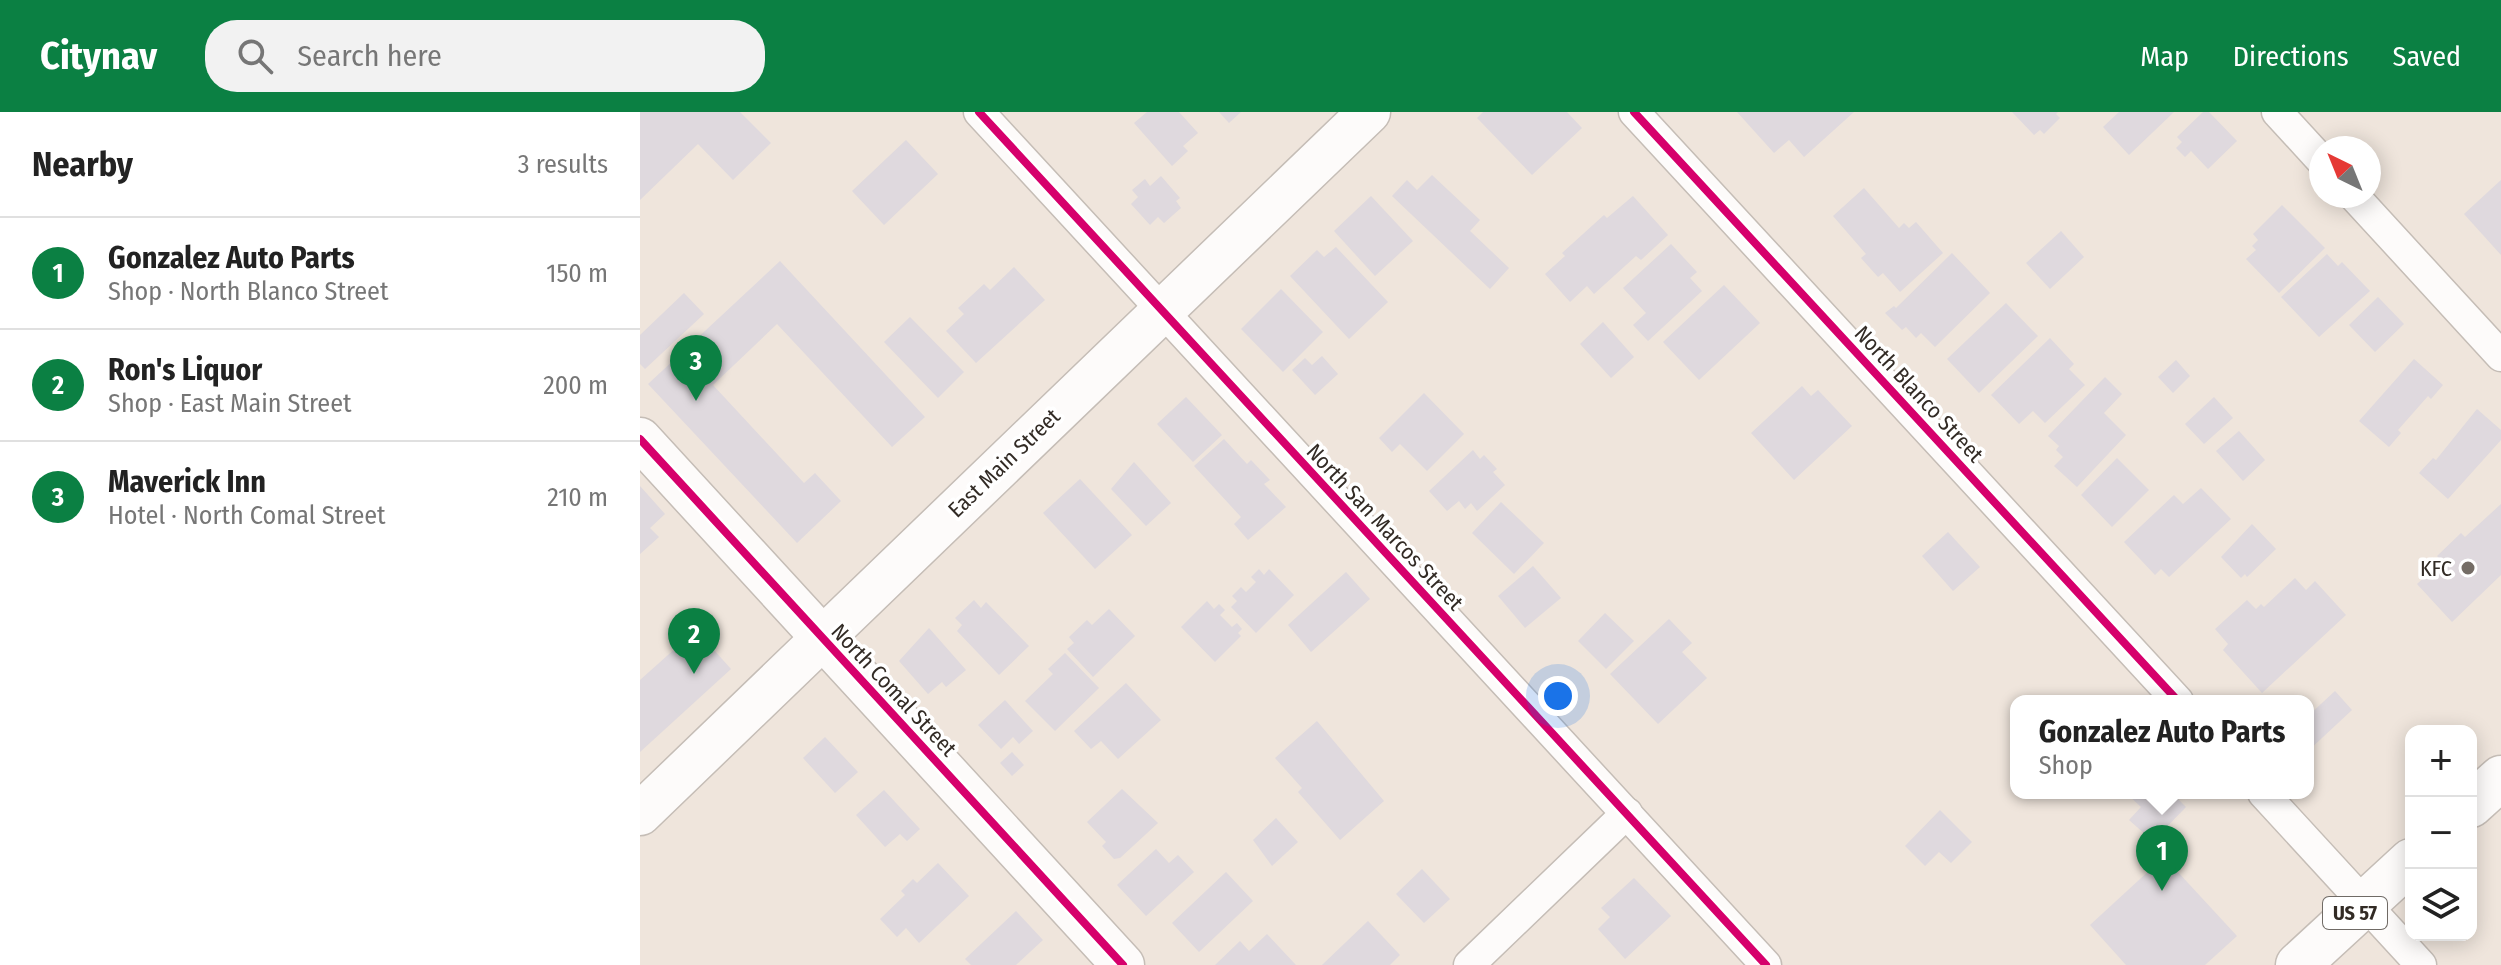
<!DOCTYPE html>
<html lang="en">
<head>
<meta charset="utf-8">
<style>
  body { margin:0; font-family:"Fira Sans Condensed",sans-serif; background:#f2f2f2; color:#222 }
  .controls { position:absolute; right:24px; bottom:24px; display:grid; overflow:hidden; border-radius:16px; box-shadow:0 4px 20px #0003 }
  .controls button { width:72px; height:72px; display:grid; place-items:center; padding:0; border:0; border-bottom:2px solid #e0e0e0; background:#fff; color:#222; font:40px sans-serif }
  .compass { position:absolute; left:1669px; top:24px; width:72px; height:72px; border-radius:50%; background:#fff; box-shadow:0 4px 20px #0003; rotate:317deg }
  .you { position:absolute; left:918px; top:584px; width:28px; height:28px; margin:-20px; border:6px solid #fff; border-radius:50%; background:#1a73e8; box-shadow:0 0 0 12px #1a73e833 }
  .badge { display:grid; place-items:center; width:52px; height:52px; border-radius:50%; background:#0b8043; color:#fff; font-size:26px; font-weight:700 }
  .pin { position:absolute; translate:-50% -66px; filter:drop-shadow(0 2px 4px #0008) }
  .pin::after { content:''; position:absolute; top:42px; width:28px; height:24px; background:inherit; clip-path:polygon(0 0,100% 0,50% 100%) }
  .popup { position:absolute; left:1370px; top:583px; width:304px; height:104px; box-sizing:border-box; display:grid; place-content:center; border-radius:16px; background:#fff; filter:drop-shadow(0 2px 6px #0005); font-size:26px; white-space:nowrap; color:#767676 }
  .popup b { font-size:30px; color:#222 }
  .popup::after { content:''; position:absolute; left:50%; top:100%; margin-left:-16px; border:16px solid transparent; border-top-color:#fff }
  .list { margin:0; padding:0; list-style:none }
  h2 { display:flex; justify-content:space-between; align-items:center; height:104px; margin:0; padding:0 32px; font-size:34px }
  h2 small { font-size:26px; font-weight:400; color:#767676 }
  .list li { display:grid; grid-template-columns:52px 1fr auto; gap:24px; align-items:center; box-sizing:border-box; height:112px; padding:0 32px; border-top:2px solid #e0e0e0 }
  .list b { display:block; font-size:30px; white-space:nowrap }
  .list p { margin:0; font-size:26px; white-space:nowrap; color:#767676 }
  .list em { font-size:26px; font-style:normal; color:#767676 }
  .icon { flex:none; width:44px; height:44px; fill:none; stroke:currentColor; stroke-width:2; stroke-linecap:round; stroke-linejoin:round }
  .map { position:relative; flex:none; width:1861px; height:853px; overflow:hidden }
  header { display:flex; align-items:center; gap:48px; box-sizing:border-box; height:112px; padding:0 40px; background:#0b8043; color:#fff }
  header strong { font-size:38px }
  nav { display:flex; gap:44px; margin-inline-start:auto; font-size:28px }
  .search { width:560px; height:72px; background:#f2f2f2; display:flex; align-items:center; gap:20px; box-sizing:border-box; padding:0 28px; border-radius:32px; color:#767676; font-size:30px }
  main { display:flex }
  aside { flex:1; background:#fff }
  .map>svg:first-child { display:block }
  .building { fill:#dfd9de }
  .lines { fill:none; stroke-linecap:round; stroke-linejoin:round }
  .street-casing { stroke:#c5bdb6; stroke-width:33 }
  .secondary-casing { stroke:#c5bdb6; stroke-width:45 }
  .primary-casing { stroke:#c5bdb6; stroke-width:47 }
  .street { stroke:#fdfbfa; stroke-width:30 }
  .secondary { stroke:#fdfbfa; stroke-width:42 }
  .primary { stroke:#fdfbfa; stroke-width:44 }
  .cycleway-casing { stroke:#fff; stroke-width:13 }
  .cycleway { stroke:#d6006c; stroke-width:8 }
  .poi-dot { fill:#746c65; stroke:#fff; stroke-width:3 }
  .labels { text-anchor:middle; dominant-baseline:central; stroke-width:7; stroke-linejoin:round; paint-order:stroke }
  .shield { fill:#fff; stroke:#706b66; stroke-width:2 }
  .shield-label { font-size:20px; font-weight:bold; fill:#322b25 }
  .street-label { font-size:22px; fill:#322b25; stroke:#fff }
  .poi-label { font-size:22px; fill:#322b25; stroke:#fff; text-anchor:end }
</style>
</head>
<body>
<header>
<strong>Citynav</strong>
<div class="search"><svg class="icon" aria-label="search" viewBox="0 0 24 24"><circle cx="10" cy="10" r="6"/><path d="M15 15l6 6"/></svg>Search here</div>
<nav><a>Map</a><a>Directions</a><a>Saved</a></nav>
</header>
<main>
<aside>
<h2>Nearby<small>3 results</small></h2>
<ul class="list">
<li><span class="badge">1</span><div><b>Gonzalez Auto Parts</b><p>Shop · North Blanco Street</p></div><em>150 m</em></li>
<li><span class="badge">2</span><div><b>Ron's Liquor</b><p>Shop · East Main Street</p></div><em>200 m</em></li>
<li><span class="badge">3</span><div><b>Maverick Inn</b><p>Hotel · North Comal Street</p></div><em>210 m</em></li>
</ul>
</aside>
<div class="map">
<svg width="1861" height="853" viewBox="0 0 1861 853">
  <rect width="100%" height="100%" fill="#efe5dc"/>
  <g class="building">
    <polygon points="0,0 100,0 131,31 93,68 58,32 0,88"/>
    <polygon points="507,0 539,0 558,21 543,34 548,39 532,54 494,11"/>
    <polygon points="579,0 601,0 589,11"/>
    <polygon points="843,0 927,0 942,16 892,63 837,6"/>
    <polygon points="1097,0 1214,0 1164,45 1149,28 1134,41"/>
    <polygon points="1372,0 1418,0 1416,2 1420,6 1404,22 1400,18 1394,23"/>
    <polygon points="1479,0 1534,0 1489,43 1463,15"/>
    <polygon points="1563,0 1569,0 1597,29 1568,57 1551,39 1545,45 1536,36 1542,30 1537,25"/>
    <polygon points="266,28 298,62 244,113 212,79"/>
    <polygon points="792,63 840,108 830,119 869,156 850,177 752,84 767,68 777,78"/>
    <polygon points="521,64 540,86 536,89 541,96 524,111 518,105 510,113 491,92 498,85 492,78 505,67 510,74"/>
    <polygon points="1861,68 1861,143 1824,102"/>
    <polygon points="1224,76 1259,116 1264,111 1269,116 1276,110 1303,141 1260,180 1243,161 1238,165 1221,146 1226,142 1193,104"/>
    <polygon points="731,84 773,129 735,164 694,119"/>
    <polygon points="993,84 1028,123 1001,148 996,144 954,182 947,174 930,190 905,162 925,144 922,141 964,103 967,106"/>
    <polygon points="1642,93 1685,136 1639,181 1606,147 1616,138 1612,134 1618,128 1613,122"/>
    <polygon points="1421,119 1444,145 1410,177 1386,151"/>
    <polygon points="1031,132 1057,160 1050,166 1062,179 1008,229 993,213 1006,201 983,176"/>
    <polygon points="696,135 748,190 709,227 650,164 677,138 684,145"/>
    <polygon points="1312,141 1350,181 1295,235 1281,221 1276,226 1266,215 1262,218 1245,201 1254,194 1256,196"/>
    <polygon points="1687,142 1698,154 1702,150 1730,179 1679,225 1641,185"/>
    <polygon points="140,149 285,305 252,335 137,212 73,273 164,371 175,361 201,389 157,431 8,272"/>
    <polygon points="374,155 405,188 336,251 306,219 324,202 318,196 344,172 350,178"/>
    <polygon points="1084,173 1120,211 1059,268 1023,230"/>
    <polygon points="641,177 683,220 643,260 601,217"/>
    <polygon points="44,181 64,202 5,257 0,252 0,223"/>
    <polygon points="1738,185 1764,212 1735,240 1709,213"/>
    <polygon points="1366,191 1398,224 1339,281 1307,247"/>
    <polygon points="270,205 324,260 298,286 244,230"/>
    <polygon points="963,210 994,245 971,266 940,232"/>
    <polygon points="1410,226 1434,252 1429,257 1445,273 1405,311 1393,299 1379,312 1351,283"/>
    <polygon points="682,244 698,262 675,283 652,258 665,246 672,253"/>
    <polygon points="1774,247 1803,273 1791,287 1788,284 1758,318 1761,321 1749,335 1719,309"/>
    <polygon points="1536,248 1550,264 1533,281 1518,265"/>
    <polygon points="1465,265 1482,282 1464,301 1486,323 1437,375 1414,354 1423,345 1416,338 1419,334 1408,324"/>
    <polygon points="1162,274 1171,284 1178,278 1212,314 1154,368 1111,321"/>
    <polygon points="784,281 824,322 787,359 760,332 752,340 739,326"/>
    <polygon points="546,285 582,323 553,350 517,312"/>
    <polygon points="1574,285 1593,306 1564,332 1545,312"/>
    <polygon points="1837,297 1861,318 1861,328 1808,387 1779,361 1793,346 1796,348"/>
    <polygon points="1599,319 1625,348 1603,369 1576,339"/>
    <polygon points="584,327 607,352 611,348 630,368 624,372 646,395 608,428 594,412 601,405 554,354"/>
    <polygon points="833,338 840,347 844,343 857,357 853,360 865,373 837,399 831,391 825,397 819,389 807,399 789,379"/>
    <polygon points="1477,346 1509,378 1472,415 1441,383"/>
    <polygon points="494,350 531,391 506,414 471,377"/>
    <polygon points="440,367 492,423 455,457 403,401"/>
    <polygon points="0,374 25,402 10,416 19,425 0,442"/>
    <polygon points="1561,376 1591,407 1529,465 1521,457 1515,463 1484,430 1534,383 1543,392"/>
    <polygon points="861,390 904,431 874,462 832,421"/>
    <polygon points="1861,392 1861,463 1812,510 1777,472 1802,449 1797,444 1821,421 1825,425"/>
    <polygon points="1612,412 1636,437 1607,465 1605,462 1601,466 1581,445"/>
    <polygon points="1308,420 1340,455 1313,479 1282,444"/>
    <polygon points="893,454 921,486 885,516 858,484"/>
    <polygon points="619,457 624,463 629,457 654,483 616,521 591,495 597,489 592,484 601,475 606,480 616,470 611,465"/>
    <polygon points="706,460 730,487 671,540 648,513"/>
    <polygon points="1655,466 1666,478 1675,469 1706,503 1622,581 1583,538 1588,532 1575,517 1607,488 1616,497 1621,492 1624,495"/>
    <polygon points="334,488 341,496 346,490 389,534 359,563 317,519 322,513 315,506"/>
    <polygon points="567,489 574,497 579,492 585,498 580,503 592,515 597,511 602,517 598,521 601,524 575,550 541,515"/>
    <polygon points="469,497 495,524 453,565 427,537 434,531 429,525 447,508 452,513"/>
    <polygon points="965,501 994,529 966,557 938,529"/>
    <polygon points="1029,507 1052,531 1042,540 1067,566 1018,612 970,562"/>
    <polygon points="289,516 326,558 306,575 302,570 288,582 259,549"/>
    <polygon points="56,518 91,557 0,640 0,568"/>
    <polygon points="425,541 459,576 415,619 385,589 413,562 408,557"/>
    <polygon points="486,571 521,608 478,647 461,629 451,637 434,619"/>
    <polygon points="1695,579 1712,598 1668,639 1668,604"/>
    <polygon points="365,588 393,619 379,632 373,625 361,637 338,613"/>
    <polygon points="677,609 744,689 700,728 658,680 662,676 635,646"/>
    <polygon points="185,625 218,660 195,681 163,646"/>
    <polygon points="372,640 384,653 372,664 360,651"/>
    <polygon points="482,677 518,711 480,746 474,747 462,734 466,730 447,710"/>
    <polygon points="244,678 280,717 267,729 260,722 245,735 216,703"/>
    <polygon points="1486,681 1532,681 1546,695 1517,725 1510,719 1506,723 1489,708 1501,695"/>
    <polygon points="1300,698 1332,730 1311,751 1299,740 1285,754 1265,734"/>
    <polygon points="636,706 658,730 632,754 613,728"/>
    <polygon points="516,737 529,751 538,743 554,760 506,804 477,773"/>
    <polygon points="1524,745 1597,824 1565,853 1486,853 1450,813"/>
    <polygon points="298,751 329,784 279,831 266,816 257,825 240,807 265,783 261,779 273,767 277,771"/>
    <polygon points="782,757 810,787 784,811 756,782"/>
    <polygon points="586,760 613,789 559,840 532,811"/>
    <polygon points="994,766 1031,804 985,847 958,817 970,805 961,796"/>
    <polygon points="376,799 403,828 376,853 331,853 325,847"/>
    <polygon points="728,809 760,843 750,853 682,853"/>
    <polygon points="627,822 656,853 575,853 600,829 609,839"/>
  </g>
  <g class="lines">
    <defs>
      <g id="street">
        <polyline points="339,0 1126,853"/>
        <polyline points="994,0 1538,589"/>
        <polyline points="1637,0 1681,48"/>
        <polyline points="1714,84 1861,244"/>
        <polyline points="1623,681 1781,853"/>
        <polyline points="829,853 987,701"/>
      </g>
      <g id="secondary">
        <polyline points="0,327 483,853"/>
        <polyline points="0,702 729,0"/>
      </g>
      <g id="primary">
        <polyline points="1831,693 1861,666"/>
        <polyline points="1658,853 1771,749"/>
      </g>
    </defs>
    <use href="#street" class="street-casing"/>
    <use href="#secondary" class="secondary-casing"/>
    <use href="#primary" class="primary-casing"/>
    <use href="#street" class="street"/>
    <use href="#secondary" class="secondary"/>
    <use href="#primary" class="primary"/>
    <defs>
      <g id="cycleway">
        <polyline points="339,0 1126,853"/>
        <polyline points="994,0 1538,589"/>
        <polyline points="0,327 483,853"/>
      </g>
    </defs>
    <use href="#cycleway" class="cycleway-casing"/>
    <use href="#cycleway" class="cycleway"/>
  </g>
  <circle class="poi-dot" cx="1828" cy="456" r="8"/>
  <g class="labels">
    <rect class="shield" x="1683" y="785" width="64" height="32" rx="6"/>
    <g class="shield-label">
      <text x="1715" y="801">US 57</text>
    </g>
    <g class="street-label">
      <text transform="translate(1279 282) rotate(47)">North Blanco Street</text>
      <text transform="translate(364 351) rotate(-44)">East Main Street</text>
      <text transform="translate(745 415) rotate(47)">North San Marcos Street</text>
      <text transform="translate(254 578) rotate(47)">North Comal Street</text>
    </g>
    <g class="poi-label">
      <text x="1812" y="456">KFC</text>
    </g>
  </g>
</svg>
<div class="controls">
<button>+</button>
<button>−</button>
<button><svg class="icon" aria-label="layers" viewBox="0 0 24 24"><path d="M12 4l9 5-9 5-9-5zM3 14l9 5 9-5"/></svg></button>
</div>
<svg class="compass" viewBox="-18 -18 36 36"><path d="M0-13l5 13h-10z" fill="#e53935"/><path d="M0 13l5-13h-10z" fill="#767676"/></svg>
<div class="you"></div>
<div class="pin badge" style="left:1522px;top:779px">1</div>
<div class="popup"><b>Gonzalez Auto Parts</b>Shop</div>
<div class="pin badge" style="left:54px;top:562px">2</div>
<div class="pin badge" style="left:56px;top:289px">3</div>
</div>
</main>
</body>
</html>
